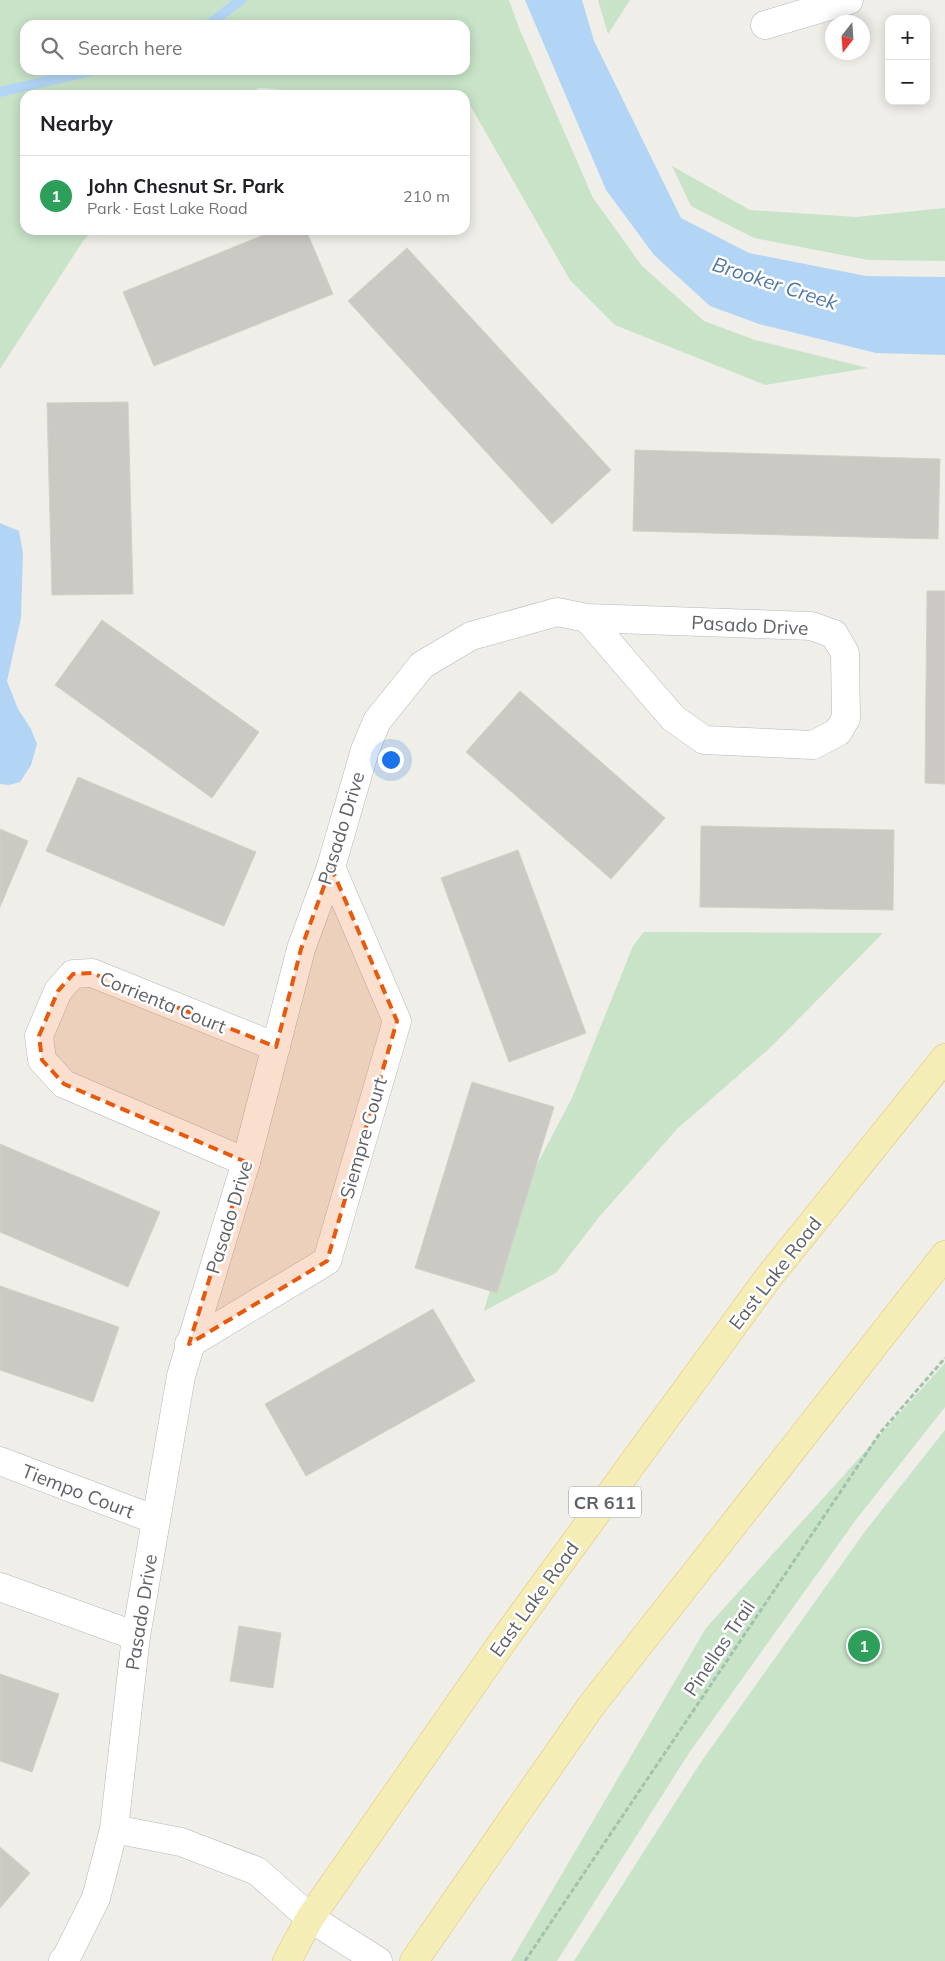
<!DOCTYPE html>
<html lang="en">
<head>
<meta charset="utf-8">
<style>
  body { margin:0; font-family:Mulish,sans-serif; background:#f6f6f6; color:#202124 }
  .controls { position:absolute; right:15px; top:15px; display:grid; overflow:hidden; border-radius:10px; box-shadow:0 2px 12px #0003 }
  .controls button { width:45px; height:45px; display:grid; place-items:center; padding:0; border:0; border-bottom:1px solid #e0e0e0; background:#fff; color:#202124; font:25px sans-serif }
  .compass { position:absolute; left:825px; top:15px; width:45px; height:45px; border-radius:50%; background:#fff; box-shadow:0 2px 12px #0003; rotate:197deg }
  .you { position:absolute; left:390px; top:759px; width:18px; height:18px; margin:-12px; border:4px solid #fff; border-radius:50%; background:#1a73e8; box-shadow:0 0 0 8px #1a73e833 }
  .badge { display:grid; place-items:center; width:32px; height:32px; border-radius:50%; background:#d45849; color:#fff; font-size:16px; font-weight:700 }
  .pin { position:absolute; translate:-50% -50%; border:2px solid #fff; box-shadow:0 1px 5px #0006 }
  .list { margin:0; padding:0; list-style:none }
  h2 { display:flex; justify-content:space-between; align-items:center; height:65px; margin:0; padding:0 20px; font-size:21px }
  h2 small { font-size:16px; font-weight:400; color:#757577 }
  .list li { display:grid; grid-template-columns:32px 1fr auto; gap:15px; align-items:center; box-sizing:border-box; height:80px; padding:0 20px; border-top:1px solid #e0e0e0 }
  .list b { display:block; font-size:19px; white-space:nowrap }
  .list p { margin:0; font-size:16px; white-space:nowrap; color:#757577 }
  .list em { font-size:16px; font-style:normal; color:#757577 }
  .icon { flex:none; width:28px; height:28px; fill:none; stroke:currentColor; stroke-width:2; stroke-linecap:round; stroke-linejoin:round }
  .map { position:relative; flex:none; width:945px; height:1961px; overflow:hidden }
  .search { position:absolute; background:#fff; box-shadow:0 2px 12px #0003; left:20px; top:20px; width:450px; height:55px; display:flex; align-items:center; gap:12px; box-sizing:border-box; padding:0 18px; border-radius:15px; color:#757577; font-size:19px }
  .panel { position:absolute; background:#fff; box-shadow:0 2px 12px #0003; left:20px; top:90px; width:450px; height:145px; border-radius:15px }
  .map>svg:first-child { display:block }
  .green { fill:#c8e3c8; fill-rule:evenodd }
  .water { fill:#b2d5f5 }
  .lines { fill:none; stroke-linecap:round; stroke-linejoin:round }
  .stream { stroke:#b2d5f5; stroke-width:10 }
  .building { fill:#cbc9c4; stroke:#d3d0c7 }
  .street-casing { stroke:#b4b7ba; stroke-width:29 }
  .primary-casing { stroke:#e0c46f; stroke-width:29 }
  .path { stroke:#a1c3ad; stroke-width:3; stroke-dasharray:5 2.5; stroke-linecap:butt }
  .street { stroke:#fff; stroke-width:28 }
  .primary { stroke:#f5edb6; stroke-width:28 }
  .marked { fill:#e8590c; fill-opacity:0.2; stroke:#e8590c; stroke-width:4; stroke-dasharray:10 6; stroke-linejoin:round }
  .labels { text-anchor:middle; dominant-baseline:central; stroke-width:5; stroke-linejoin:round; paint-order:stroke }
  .shield { fill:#fff; stroke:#8f9194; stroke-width:1 }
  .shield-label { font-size:18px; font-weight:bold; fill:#5f6266 }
  .street-label { font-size:19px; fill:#5f6266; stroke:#fff }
  .water-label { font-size:20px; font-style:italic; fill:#5077a6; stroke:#fff }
</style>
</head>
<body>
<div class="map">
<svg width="945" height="1961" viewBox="0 0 945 1961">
  <rect width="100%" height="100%" fill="#efeee8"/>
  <g class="green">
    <path d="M0,0h509l10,28 74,170 49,68 62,55 51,19 113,28 -103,17 -150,-60 -45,-45 -100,-175 -5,-1v-9h-113l-93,-7 -12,7h-222v135h68l-10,11 -83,128zM25,25h440v45h-440z"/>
    <polygon points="598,0 630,0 608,34"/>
    <polygon points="672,166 750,210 856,217 945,208 945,261 868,260 754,238 691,206"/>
    <polygon points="644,932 883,933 772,1046 677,1129 599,1217 556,1273 484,1311 513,1210 572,1098 633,946"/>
    <polygon points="945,1363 945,1407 855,1521 689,1753 557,1961 511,1961 706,1628"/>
    <polygon points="945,1430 945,1961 574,1961 701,1762 866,1530"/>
  </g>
  <g class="water">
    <polygon points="525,0 582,0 594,41 681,218 749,253 866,276 945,277 945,355 876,353 759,324 710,306 654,255 606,190"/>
    <polygon points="0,523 19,531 23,553 21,618 7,681 18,709 31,729 37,744 31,765 20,782 9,785 0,784"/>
  </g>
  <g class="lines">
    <g class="stream">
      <polyline points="208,25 241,0"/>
      <polyline points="0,92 96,70"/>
    </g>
  </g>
  <g class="building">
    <polygon points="276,230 306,230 333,294 154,366 123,292"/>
    <polygon points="407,248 611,470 552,524 348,301"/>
    <polygon points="128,402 133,594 52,595 47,403"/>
    <polygon points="635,450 940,459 938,539 633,531"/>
    <polygon points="927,591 945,591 945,784 925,783"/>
    <polygon points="102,620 259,732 212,798 55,685"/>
    <polygon points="520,691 665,818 611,879 466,752"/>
    <polygon points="78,777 256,852 224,926 46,851"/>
    <polygon points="701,826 894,830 893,910 700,907"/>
    <polygon points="0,829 28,841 0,907"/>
    <polygon points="518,850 586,1033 509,1062 441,878"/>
    <polygon points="472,1082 554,1107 497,1293 415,1268"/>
    <polygon points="0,1144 160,1212 128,1287 0,1232"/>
    <polygon points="0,1286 119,1327 93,1402 0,1370"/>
    <polygon points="433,1309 475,1381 306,1476 265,1404"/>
    <polygon points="239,1626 281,1633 273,1688 230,1681"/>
    <polygon points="0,1674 59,1694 32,1772 0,1761"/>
    <polygon points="0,1847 30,1873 0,1908"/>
  </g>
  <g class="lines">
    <defs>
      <g id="street">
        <polyline points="765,25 849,0"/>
        <polyline points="246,1162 64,1084 42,1060 39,1036 58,991 73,974 92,973 276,1047"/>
        <polyline points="189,1344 327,1261 397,1021 331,867"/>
        <polyline points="0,1461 156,1520"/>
        <polyline points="0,1587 136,1636"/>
        <polyline points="114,1829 181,1842 257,1871 310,1918 378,1961"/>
        <polyline points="63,1961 66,1958 96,1898 114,1829 136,1636 181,1376 246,1162 301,949 331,867 365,750 377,721 422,665 471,636 557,612 587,618 811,626 834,634 845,653 846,718 838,732 813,745 704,740 673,718 587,618"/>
      </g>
      <g id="primary">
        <polyline points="287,1961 310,1918 503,1641 768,1278 945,1058"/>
        <polyline points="414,1961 591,1706 945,1255"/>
      </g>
    </defs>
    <use href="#street" class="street-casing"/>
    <use href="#primary" class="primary-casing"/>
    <polyline class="path" points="525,1961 880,1433 945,1358"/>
    <use href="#street" class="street"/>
    <use href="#primary" class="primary"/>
  </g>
  <path class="marked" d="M331,867l66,154 -70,240 -138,83 57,-182 -182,-78 -22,-24 -3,-24 19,-45 15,-17 19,-1 184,74 25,-98z"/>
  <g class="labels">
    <rect class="shield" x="569" y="1486.5" width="72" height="31" rx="4"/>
    <g class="shield-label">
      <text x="605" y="1502">CR 611</text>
    </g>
    <g class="street-label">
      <text transform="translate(750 625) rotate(3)">Pasado Drive</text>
      <text transform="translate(341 828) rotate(-73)">Pasado Drive</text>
      <text transform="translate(163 1002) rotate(22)">Corrienta Court</text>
      <text transform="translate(363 1138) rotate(-74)">Siempre Court</text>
      <text transform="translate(229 1217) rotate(-73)">Pasado Drive</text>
      <text transform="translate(775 1273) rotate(-52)">East Lake Road</text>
      <text transform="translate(78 1491) rotate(21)">Tiempo Court</text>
      <text transform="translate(534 1599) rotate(-54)">East Lake Road</text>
      <text transform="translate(141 1612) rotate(-81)">Pasado Drive</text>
      <text transform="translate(719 1648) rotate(-56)">Pinellas Trail</text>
    </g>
    <g class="water-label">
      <text transform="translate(775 283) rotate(18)">Brooker Creek</text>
    </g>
  </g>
</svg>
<div class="controls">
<button>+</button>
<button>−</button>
</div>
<svg class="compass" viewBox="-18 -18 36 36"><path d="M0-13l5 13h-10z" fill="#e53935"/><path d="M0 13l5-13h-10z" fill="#757577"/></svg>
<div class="you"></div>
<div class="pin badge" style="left:864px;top:1646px;background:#2e9e5b">1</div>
<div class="search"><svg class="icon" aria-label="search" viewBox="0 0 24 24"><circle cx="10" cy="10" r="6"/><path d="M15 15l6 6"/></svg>Search here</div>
<section class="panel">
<h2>Nearby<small></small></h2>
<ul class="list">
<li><span class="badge" style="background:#2e9e5b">1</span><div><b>John Chesnut Sr. Park</b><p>Park · East Lake Road</p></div><em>210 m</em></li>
</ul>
</section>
</div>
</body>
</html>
